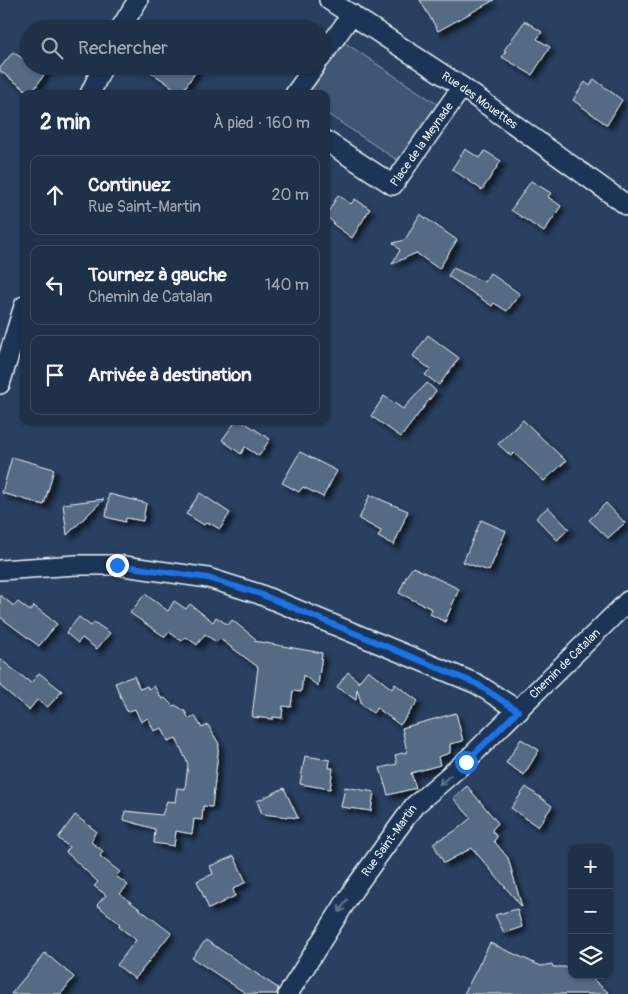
<!DOCTYPE html>
<html lang="fr">
<head>
<meta charset="utf-8">
<style>
  body { margin:0; font-family:Pangolin,sans-serif; background:#2c3c53; color:#f1f3f6 }
  .controls { position:absolute; right:15px; bottom:15px; display:grid; overflow:hidden; border-radius:10px; box-shadow:0 1px 4px #0004 }
  .controls button { width:45px; height:45px; display:grid; place-items:center; padding:0; border:0; border-bottom:1px solid #3c4b61; background:#1f3049; color:#f1f3f6; font:25px sans-serif }
  .stop { position:absolute; width:15px; height:15px; margin:-11px; border:4px solid #1a73e8; border-radius:50%; background:#fff }
  .stop.end { background:#1a73e8; border-color:#fff; box-shadow:0 1px 5px #0008 }
  .list { margin:0; padding:0; list-style:none }
  h2 { display:flex; justify-content:space-between; align-items:center; height:65px; margin:0; padding:0 20px; font-size:21px }
  h2 small { font-size:16px; font-weight:400; color:#a1a9b4 }
  .list li { display:grid; grid-template-columns:32px 1fr auto; gap:15px; align-items:center; box-sizing:border-box; height:80px; margin:0 10px 10px; padding:0 10px; border:1px solid #3c4b61; border-radius:10px }
  .list b { display:block; font-size:19px; white-space:nowrap }
  .list p { margin:0; font-size:16px; white-space:nowrap; color:#a1a9b4 }
  .list em { font-size:16px; font-style:normal; color:#a1a9b4 }
  .icon { flex:none; width:28px; height:28px; fill:none; stroke:currentColor; stroke-width:2; stroke-linecap:round; stroke-linejoin:round }
  .map { position:relative; flex:none; width:628px; height:994px; overflow:hidden }
  .search { position:absolute; background:#1f3049; box-shadow:0 1px 4px #0004; left:20px; top:20px; width:310px; height:55px; display:flex; align-items:center; gap:12px; box-sizing:border-box; padding:0 18px; border-radius:28px; color:#a1a9b4; font-size:19px }
  .panel { position:absolute; background:#1f3049; box-shadow:0 1px 4px #0004; left:20px; top:90px; width:310px; height:335px; border-radius:10px }
  .map>svg:first-child { display:block }
  .green { fill:#415774; stroke:#94a4b6 }
  .building { fill:#556a83; stroke:#e8f1f8; filter:url(#shadow) }
  .lines { fill:none; stroke-linecap:round; stroke-linejoin:round }
  .minor-casing { stroke:#e8f1f8; stroke-width:22 }
  .minor { stroke:#1d3557; stroke-width:19 }
  .oneway { stroke:#64778f }
  .route { stroke:#1a73e8; stroke-width:6 }
  .labels { text-anchor:middle; dominant-baseline:central; stroke-width:4; stroke-linejoin:round; paint-order:stroke }
  .street-label { font-size:12px; fill:#e8f1f8; stroke:#1d3557 }
</style>
</head>
<body>
<div class="map">
<svg width="628" height="994" viewBox="0 0 628 994">
  <defs>
    <filter id="shadow"><feDropShadow dx="4.5" dy="4.5" stdDeviation="2.5" flood-color="#0009"/></filter>
  </defs>
  <rect width="100%" height="100%" fill="#294061"/>
  <filter id="ink" filterUnits="userSpaceOnUse"><feTurbulence type="fractalNoise" baseFrequency=".02" numOctaves="2"/><feDisplacementMap in="SourceGraphic" scale="10" xChannelSelector="R" yChannelSelector="G"/><feConvolveMatrix kernelMatrix="1 2 1 2 8 2 1 2 1" color-interpolation-filters="sRGB"/></filter>
  <g filter="url(#ink)">
    <polygon class="green" points="336,37 446,110 406,166 326,113 326,94 298,94"/>
    <g class="building">
      <polygon points="420,0 494,0 438,31"/>
      <polygon points="525,21 542,32 537,39 550,47 532,75 502,57 506,51 504,50"/>
      <polygon points="13,52 29,63 29,66 50,66 31,94 0,71 0,68"/>
      <polygon points="142,66 200,66 181,93"/>
      <polygon points="594,79 622,100 607,125 573,100 585,82 590,86"/>
      <polygon points="465,149 480,158 485,151 501,161 482,190 452,169"/>
      <polygon points="531,181 551,193 548,197 561,206 544,232 511,210"/>
      <polygon points="338,195 351,204 355,199 370,209 352,238 333,224 334,223 326,216"/>
      <polygon points="420,214 457,240 439,269 416,253 392,264 400,250 393,243 405,240"/>
      <polygon points="453,268 484,282 490,273 520,294 507,311 494,303 492,306 448,276"/>
      <polygon points="428,335 459,358 439,385 425,375 430,369 413,356"/>
      <polygon points="427,383 436,391 401,437 371,416 384,396 403,409"/>
      <polygon points="523,420 566,461 544,481 514,453 511,456 498,444"/>
      <polygon points="236,421 242,421 270,439 259,456 245,447 241,454 222,440"/>
      <polygon points="300,452 337,471 323,497 303,487 299,492 282,483"/>
      <polygon points="12,457 54,469 44,505 2,493"/>
      <polygon points="200,493 230,513 220,529 207,522 204,525 186,514"/>
      <polygon points="109,494 146,503 143,521 126,518 125,522 106,517"/>
      <polygon points="370,495 408,511 394,545 378,537 381,531 359,519"/>
      <polygon points="104,499 67,535 63,504"/>
      <polygon points="606,503 625,523 608,538 589,520"/>
      <polygon points="548,507 569,529 557,540 536,518"/>
      <polygon points="481,520 506,531 489,571 463,562"/>
      <polygon points="413,567 459,589 445,622 430,614 432,609 399,593 407,575"/>
      <polygon points="145,594 168,611 174,601 186,609 190,604 213,622 216,617 228,625 232,620 256,639 254,641 322,653 318,686 303,675 301,692 293,691 291,707 283,706 282,718 273,717 273,719 252,717 258,667 220,639 216,642 205,634 197,645 186,637 182,641 169,632 165,637 130,613"/>
      <polygon points="0,595 14,606 18,602 30,611 34,606 57,624 39,646 0,617"/>
      <polygon points="79,617 91,626 94,622 110,633 97,649 82,638 78,643 66,633"/>
      <polygon points="0,659 31,683 39,673 62,691 48,707 37,700 29,710 0,686"/>
      <polygon points="368,670 392,689 395,684 418,701 400,725 377,708 373,713 362,705 357,689 356,700 337,687 348,672 358,681 358,683"/>
      <polygon points="134,676 140,689 147,686 148,689 154,686 162,699 165,698 173,706 175,705 185,711 189,719 195,716 202,728 208,725 219,744 212,807 203,806 202,820 194,819 192,834 176,831 174,846 154,843 155,829 124,820 125,811 162,815 167,801 175,802 177,788 185,789 188,764 176,738 168,741 162,728 154,731 148,718 141,722 135,709 127,712 115,683"/>
      <polygon points="456,713 463,741 450,744 450,753 438,757 440,765 411,773 416,788 388,795 380,768 397,764 395,755 407,752 402,728"/>
      <polygon points="521,739 539,750 524,775 506,763"/>
      <polygon points="305,756 330,760 329,768 333,768 330,789 300,784"/>
      <polygon points="467,786 498,823 492,830 497,837 494,841 508,858 522,907 472,848 444,863 433,843 455,831 471,818 453,798"/>
      <polygon points="345,787 374,792 371,811 341,807"/>
      <polygon points="526,787 552,806 538,827 511,808"/>
      <polygon points="284,788 298,818 262,814 257,801"/>
      <polygon points="75,815 96,831 91,842 103,851 100,856 120,872 116,876 128,885 120,894 171,933 135,979 117,965 136,940 118,926 120,924 97,905 106,895 94,886 98,882 66,852 69,847 58,838"/>
      <polygon points="234,856 246,882 233,889 235,896 209,909 197,881 213,874 210,866"/>
      <polygon points="517,909 522,927 504,933 495,915"/>
      <polygon points="206,940 278,988 277,994 247,994 192,958"/>
      <polygon points="490,943 541,966 552,964 553,967 572,967 572,975 588,975 610,994 464,994"/>
      <polygon points="45,953 74,977 61,994 11,994"/>
    </g>
    <g class="lines">
      <defs>
        <g id="minor">
          <path id="s1" d="M329,0l133,87 166,119"/>
          <polyline points="120,29 138,0"/>
          <polyline points="321,58 352,14"/>
          <polyline points="90,94 103,66"/>
          <polyline points="295,94 315,66"/>
          <path id="s2" d="M326,141l67,44 69,-98"/>
          <polyline points="0,384 24,306"/>
          <polyline points="0,570 76,565 117,565 208,578 259,594 477,684 519,711"/>
          <path id="s3" d="M288,994l66,-105 60,-83 51,-44 163,-161"/>
        </g>
      </defs>
      <use href="#minor" class="minor-casing"/>
      <use href="#minor" class="minor"/>
    </g>
    <defs><path id="oneway-shaft" d="M-6 0H5M1.5-3L5.5 0L1.5 3" fill="none" stroke-width="1.6" stroke-linecap="round" stroke-linejoin="round" transform="scale(1.25)"/></defs>
    <g class="oneway">
      <use href="#oneway-shaft" transform="translate(445 780) rotate(139)"/>
      <use href="#oneway-shaft" transform="translate(343 906) rotate(122)"/>
    </g>
  </g>
  <g class="lines" filter="url(#ink)">
    <polyline class="route" points="117,565 208,578 260,594 477,684 518,711 466,762"/>
  </g>
  <g class="labels">
    <g class="street-label">
      <text stroke="none"><textPath href="#s1" startOffset="181">Rue des Mouettes</textPath></text>
      <text stroke="none"><textPath href="#s2" startOffset="130">Place de la Meynade</textPath></text>
      <text stroke="none"><textPath href="#s3" startOffset="434">Chemin de Catalan</textPath></text>
      <text stroke="none"><textPath href="#s3" startOffset="184">Rue Saint-Martin</textPath></text>
    </g>
  </g>
</svg>
<div class="controls">
<button>+</button>
<button>−</button>
<button><svg class="icon" aria-label="layers" viewBox="0 0 24 24"><path d="M12 4l9 5-9 5-9-5zM3 14l9 5 9-5"/></svg></button>
</div>
<div class="stop" style="left:466px;top:762px"></div>
<div class="stop end" style="left:117px;top:565px"></div>
<div class="search"><svg class="icon" aria-label="search" viewBox="0 0 24 24"><circle cx="10" cy="10" r="6"/><path d="M15 15l6 6"/></svg>Rechercher</div>
<section class="panel">
<h2>2 min<small>À pied · 160 m</small></h2>
<ul class="list">
<li><svg class="icon" aria-label="ahead" viewBox="0 0 24 24"><path d="M12 20V5M6 11l6-6 6 6"/></svg><div><b>Continuez</b><p>Rue Saint-Martin</p></div><em>20 m</em></li>
<li><svg class="icon" aria-label="left" viewBox="0 0 24 24"><path d="M17 20v-9H6M10 6l-5 5 5 5"/></svg><div><b>Tournez à gauche</b><p>Chemin de Catalan</p></div><em>140 m</em></li>
<li><svg class="icon" aria-label="arrive" viewBox="0 0 24 24"><path d="M6 21V4h12l-3 4 3 4H6"/></svg><div><b>Arrivée à destination</b></div></li>
</ul>
</section>
</div>
</body>
</html>
